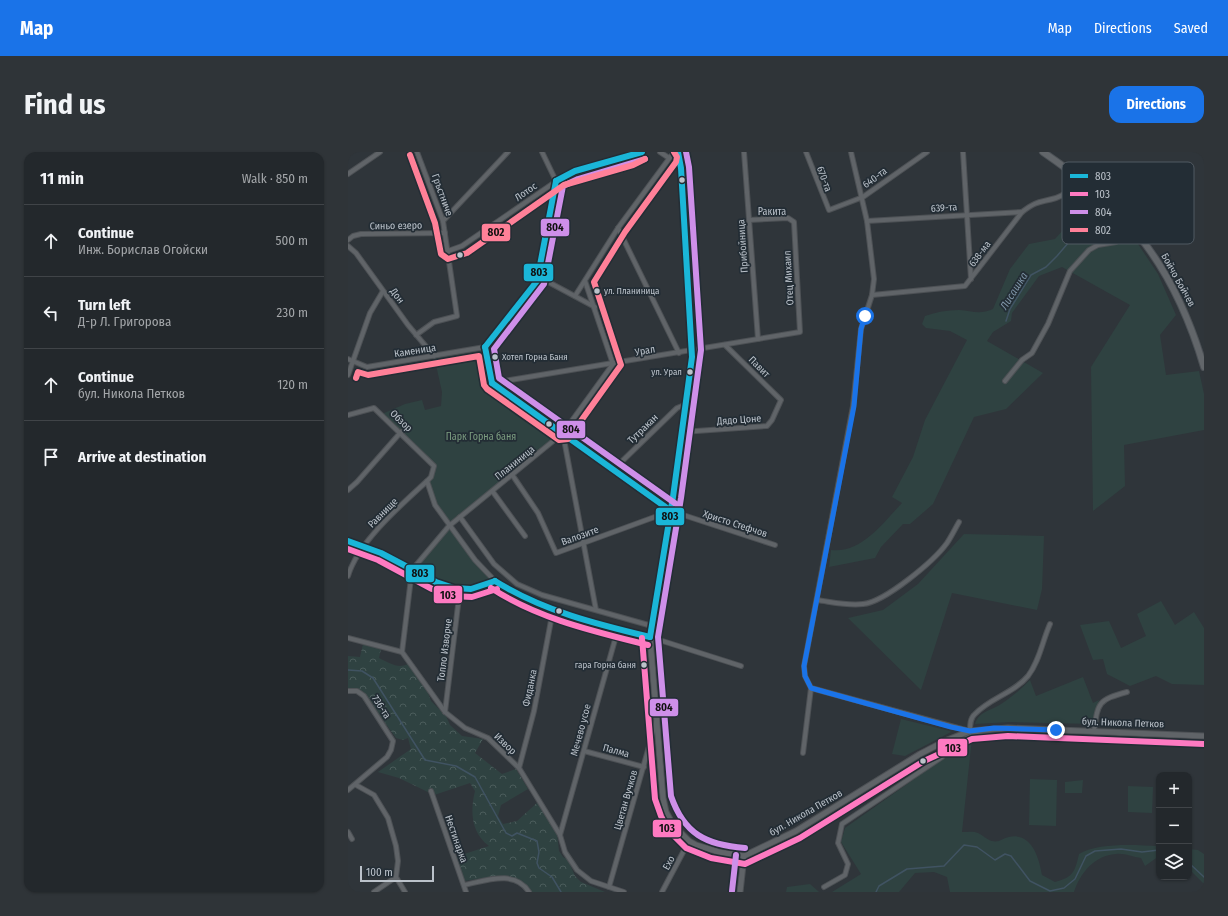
<!DOCTYPE html>
<html lang="en">
<head>
<meta charset="utf-8">
<style>
  body { margin:0; font-family:"Fira Sans Condensed",sans-serif; background:#2f3438; color:#f1f3f6 }
  .controls { position:absolute; right:12px; bottom:12px; display:grid; overflow:hidden; border-radius:8px; box-shadow:0 1px 3px #0004 }
  .controls button { width:36px; height:36px; display:grid; place-items:center; padding:0; border:0; border-bottom:1px solid #404448; background:#23282c; color:#f1f3f6; font:20px sans-serif }
  .scale { position:absolute; left:12px; bottom:10px; width:74px; box-sizing:border-box; padding-left:4px; border:2px solid #bbc2ca; border-top:0; font-size:11px; line-height:14px; white-space:nowrap; color:#bbc2ca; -webkit-text-stroke:3px #232d35; paint-order:stroke }
  .stop { position:absolute; width:12px; height:12px; margin:-9px; border:3px solid #1a73e8; border-radius:50%; background:#fff }
  .stop.end { background:#1a73e8; border-color:#fff; box-shadow:0 1px 4px #0008 }
  .list { margin:0; padding:0; list-style:none }
  h2 { display:flex; justify-content:space-between; align-items:center; height:52px; margin:0; padding:0 16px; font-size:17px }
  h2 small { font-size:13px; font-weight:400; color:#a3a6a9 }
  .list li { display:grid; grid-template-columns:26px 1fr auto; gap:12px; align-items:center; box-sizing:border-box; height:72px; padding:0 16px; border-top:1px solid #404448 }
  .list b { display:block; font-size:15px; white-space:nowrap }
  .list p { margin:0; font-size:13px; white-space:nowrap; color:#a3a6a9 }
  .list em { font-size:13px; font-style:normal; color:#a3a6a9 }
  .icon { flex:none; width:22px; height:22px; fill:none; stroke:currentColor; stroke-width:2; stroke-linecap:round; stroke-linejoin:round }
  .map { position:relative; flex:none; width:856px; height:740px; overflow:hidden; border-radius:12px }
  header { display:flex; align-items:center; gap:24px; box-sizing:border-box; height:56px; padding:0 20px; background:#1a73e8; color:#fff }
  header strong { font-size:19px }
  nav { display:flex; gap:22px; margin-inline-start:auto; font-size:14px }
  .intro { display:flex; align-items:center; justify-content:space-between; box-sizing:border-box; height:96px; padding:0 24px }
  h1 { margin:0; font-size:28px }
  .button { padding:10px 18px; border-radius:12px; background:#1a73e8; color:#fff; font-size:14px; font-weight:700 }
  main { display:flex; gap:24px; padding:0 24px }
  aside { flex:1; background:#23282c; border-radius:12px; box-shadow:0 1px 3px #0004 }
  .map>svg:first-child { display:block }
  .green { fill:#2f4241 }
  .forest { fill:url(#forest-crowns) }
  .lines { fill:none; stroke-linecap:round; stroke-linejoin:round }
  .stream { stroke:#405362; stroke-width:1.5 }
  .minor-casing { stroke:#4d5155; stroke-width:6 }
  .tertiary-casing { stroke:#4d5155; stroke-width:7 }
  .trunk-casing { stroke:#4c5156; stroke-width:8 }
  .minor { stroke:#606468; stroke-width:4 }
  .tertiary { stroke:#606468; stroke-width:5 }
  .trunk { stroke:#62666a; stroke-width:6 }
  .bus-1-casing { stroke:#232d35; stroke-width:9 }
  .bus-2-casing { stroke:#232d35; stroke-width:9 }
  .bus-3-casing { stroke:#232d35; stroke-width:9 }
  .bus-4-casing { stroke:#232d35; stroke-width:9 }
  .bus-1 { stroke:#1ab6d8; stroke-width:6 }
  .bus-2 { stroke:#fe7ac1; stroke-width:6 }
  .bus-3 { stroke:#ce8fe9; stroke-width:6 }
  .bus-4 { stroke:#ff8098; stroke-width:6 }
  .route { stroke:#1a73e8; stroke-width:5 }
  .bus-dot { fill:#bbc2ca; stroke:#232d35; stroke-width:1.5 }
  .labels { text-anchor:middle; dominant-baseline:central; stroke-width:3.5; stroke-linejoin:round; paint-order:stroke }
  .bus-label { font-size:9px; fill:#bbc2ca; stroke:#232d35; text-anchor:start }
  .street-label { font-size:10px; fill:#bbc2ca; stroke:#232d35 }
  .park-label { font-size:10px; fill:#7c9d80; stroke:#232d35 }
  .water-label { font-size:11px; font-style:italic; fill:#8096a9; stroke:#232d35 }
  .key { fill:#232d35; stroke:#515a62; stroke-width:1 }
  .key-label { font-size:11px; fill:#bbc2ca }
  .line-badge { stroke:#232d35; stroke-width:1.5 }
  .pale-badge-label { font-size:11px; text-anchor:middle; font-weight:bold; fill:#111 }
</style>
</head>
<body>
<header>
<strong>Map</strong>
<nav><a>Map</a><a>Directions</a><a>Saved</a></nav>
</header>
<div class="intro"><h1>Find us</h1><a class="button">Directions</a></div>
<main>
<aside>
<h2>11 min<small>Walk · 850 m</small></h2>
<ul class="list">
<li><svg class="icon" aria-label="ahead" viewBox="0 0 24 24"><path d="M12 20V5M6 11l6-6 6 6"/></svg><div><b>Continue</b><p>Инж. Борислав Огойски</p></div><em>500 m</em></li>
<li><svg class="icon" aria-label="left" viewBox="0 0 24 24"><path d="M17 20v-9H6M10 6l-5 5 5 5"/></svg><div><b>Turn left</b><p>Д-р Л. Григорова</p></div><em>230 m</em></li>
<li><svg class="icon" aria-label="ahead" viewBox="0 0 24 24"><path d="M12 20V5M6 11l6-6 6 6"/></svg><div><b>Continue</b><p>бул. Никола Петков</p></div><em>120 m</em></li>
<li><svg class="icon" aria-label="arrive" viewBox="0 0 24 24"><path d="M6 21V4h12l-3 4 3 4H6"/></svg><div><b>Arrive at destination</b></div></li>
</ul>
</aside>
<div class="map">
<svg width="856" height="740" viewBox="0 0 856 740">
  <defs>
    <pattern id="forest-crowns" width="20" height="18" patternUnits="userSpaceOnUse"><rect width="20" height="18" fill="#2f4241"/><path d="M2 6a3 3 0 1 1 6 0M12 15a3 3 0 1 1 6 0" fill="none" stroke="#4b5c5b"/></pattern>
  </defs>
  <rect width="100%" height="100%" fill="#2f353a"/>
  <g class="green">
    <path d="M745,44l43,45 22,33 18,41 -16,20 6,40 33,-4 5,23v36l-80,15 1,41 -32,25 -2,-144 39,-62 -68,-38 -23,9 -27,37 -1,8 -18,11 -6,9 56,32 -37,36 -32,8 -41,87 -23,20h-7l-22,23 -6,11 -46,9 2,-17c30,4 52,-27 71,-47l-10,-6 21,-40 12,-37 42,-80 -17,-9 -24,-3 -4,-4 3,-8c11,-4 22,-6 34,-6 13,1 21,5 34,-1l17,-40 19,-25 26,-5z"/>
    <polygon points="137,195 144,231 215,281 102,374 147,429 112,437 64,418 101,374 87,353 79,329 86,314 34,262 57,252 74,248 77,258 93,254 94,240 86,204"/>
    <polygon points="616,382 696,384 694,437 689,458 604,441 573,538 500,466 535,458 570,432"/>
    <polygon points="813,449 827,473 846,460 856,476 856,533 824,532 808,524 782,534 759,522 755,507 745,508 732,473 761,469 773,496 798,484 789,462"/>
    <path d="M735,525l10,26 6,-3 -6,24 -83,-2 -35,2c4,-13 16,-13 26,-20 11,-7 20,-15 29,-24l6,16z"/>
    <polygon points="553,567 602,579 603,580 557,604 544,602"/>
    <polygon points="672,581 684,581 775,585 672,583"/>
    <path d="M624,586l-10,94c5,0 12,-1 16,1 5,2 9,7 14,8 7,2 11,-3 17,-4 23,-5 30,21 33,38l13,7c19,-5 20,-11 24,-28 20,-12 56,-9 80,-8v10l-14,10 -4,-8c-8,-1 -17,-5 -25,-4 -21,1 -36,19 -42,38h-124l-3,-15 -13,-5 -19,1 -16,19h-67l29,-18 -20,-32 4,-14 99,-70 7,-11z"/>
    <polygon points="682,627 709,628 708,674 681,673"/>
    <polygon points="735,628 734,641 717,641 717,630"/>
    <polygon points="780,634 805,635 804,661 780,660"/>
    <polygon points="841,697 850,698 856,702 856,732 841,717"/>
    <polygon points="462,732 471,740 438,740 439,735"/>
  </g>
  <path class="forest" d="M15,492l18,5 -2,9c10,5 19,11 29,6l19,26 4,11 15,15 4,9 12,11 21,3 -8,14 27,21 14,-5 12,20 -27,16 -3,11 5,8 14,-3 21,-19 19,31 2,18 4,6 5,3 7,16 6,6 24,10h-75c-22,-25 -36,-14 -66,-11l-9,-24 34,-11c-18,-13 -19,-35 -14,-55l-5,-8 -36,12 -35,-17 -21,-6 33,-23 -3,-11 -5,2 -7,-2 -33,-46 -7,-4h-8v-32l12,1z"/>
  <g class="lines">
    <g class="stream">
      <polyline points="658,169 662,157 683,123 698,115 709,104 727,83 730,72 744,62 752,62 758,58"/>
      <polyline points="0,518 14,519 25,526 77,608 108,614 127,625 158,681 164,684 169,681 189,689 191,700 189,711 191,716 204,725 213,740"/>
      <polyline points="841,711 856,725"/>
      <polyline points="528,740 531,734 559,717 596,714 616,693 629,695 647,708 657,702 663,704 682,729 702,739 716,736 727,727 738,704 747,699 773,697 794,700 811,698"/>
    </g>
    <defs>
      <g id="minor">
        <polyline points="312,0 321,6"/>
        <polyline points="330,0 333,16 344,205 325,345 302,485 393,514"/>
        <polyline points="396,0 410,187"/>
        <polyline points="458,0 481,58 515,45 579,0"/>
        <polyline points="615,0 623,127"/>
        <polyline points="0,22 32,0"/>
        <polyline points="95,69 160,0"/>
        <polyline points="519,69 674,60"/>
        <polyline points="270,76 331,201"/>
        <polyline points="0,88 5,84 13,82 97,81"/>
        <polyline points="0,94 8,101 60,173 86,204"/>
        <polyline points="100,99 114,94 213,26 283,5 294,0"/>
        <polyline points="191,125 247,155"/>
        <polyline points="237,129 265,212"/>
        <path d="M524,143l93,-9 57,-74c16,-12 17,-9 34,-14 10,-3 18,-12 25,-19"/>
        <polyline points="227,144 270,76 326,0"/>
        <polyline points="68,183 86,170 109,164 95,69 69,0"/>
        <polyline points="137,195 171,154 191,125 208,29 194,0"/>
        <polyline points="137,195 144,231"/>
        <polyline points="0,207 19,215 137,195"/>
        <polyline points="0,223 22,161 35,139"/>
        <polyline points="657,229 674,208 684,201 700,172 722,119 741,98 750,93 768,90 777,85 784,77"/>
        <polyline points="144,231 452,180 446,70 440,66 401,68"/>
        <polyline points="145,231 323,359 427,393"/>
        <path d="M0,263l26,-7 60,58 -3,11 -4,4c-26,24 -69,61 -79,95"/>
        <polyline points="334,280 419,274 424,268 433,248 377,193"/>
        <polyline points="215,282 248,458"/>
        <polyline points="265,318 329,256 339,252"/>
        <polyline points="165,324 190,361 208,401 323,359"/>
        <polyline points="79,329 87,353 127,408 147,429"/>
        <polyline points="0,338 9,330 53,280"/>
        <polyline points="145,340 177,384"/>
        <polyline points="112,365 146,412 169,432 194,443 304,474"/>
        <path d="M469,448c15,2 31,6 46,4 22,-2 71,-43 84,-61 4,-6 8,-14 12,-21"/>
        <polyline points="0,486 54,500 97,560 117,576 140,586 171,616 212,683 217,700 229,718 243,729 276,740"/>
        <polyline points="54,500 64,418 101,374 215,281 265,212"/>
        <polyline points="463,536 621,579"/>
        <polyline points="0,539 9,539 16,544 45,589 43,598 39,605 0,638"/>
        <polyline points="97,560 112,437"/>
        <path d="M622,579c0,-6 0,-13 5,-17 15,-16 39,-21 53,-38 12,-16 14,-34 22,-52"/>
        <path d="M746,579c4,-29 4,-31 33,-39"/>
        <polyline points="236,599 296,615"/>
        <polyline points="455,601 463,536 457,524 456,514 505,254 513,177 524,143 526,127 519,69 503,0"/>
        <polyline points="171,616 186,559 205,458"/>
        <polyline points="8,633 26,643 40,666 48,694 50,709 48,725 57,740"/>
        <polyline points="83,639 118,740"/>
        <polyline points="0,680 4,687"/>
        <polyline points="212,683 270,477"/>
        <path d="M116,733c21,-4 51,-16 65,7"/>
        <polyline points="261,735 308,570"/>
        <polyline points="476,735 497,723 500,712 490,691 494,672 594,605 601,595 625,583 856,591"/>
        <polyline points="26,740 48,725"/>
        <polyline points="314,740 341,689"/>
      </g>
      <g id="tertiary">
        <path d="M0,389c15,5 30,10 43,17 19,9 51,31 71,31 12,1 22,-5 33,-8 45,32 103,43 155,56l13,161 3,14 7,13 16,16 7,4 23,7 25,4 52,-25 124,-77 25,-13 25,-10 38,-3 196,8"/>
        <polyline points="392,740 396,704"/>
      </g>
      <path id="trunk" d="M695,0c29,20 56,40 80,66 39,40 65,95 81,149"/>
    </defs>
    <use href="#minor" class="minor-casing"/>
    <use href="#tertiary" class="tertiary-casing"/>
    <use href="#trunk" class="trunk-casing"/>
    <use href="#minor" class="minor"/>
    <use href="#tertiary" class="tertiary"/>
    <use href="#trunk" class="trunk"/>
    <defs>
      <g id="bus-1">
        <polyline points="208,29 227,19 294,0"/>
        <polyline points="137,195 189,129 208,29"/>
        <polyline points="137,195 144,231"/>
        <polyline points="144,231 323,359"/>
        <polyline points="0,389 33,401 88,430 106,436 123,437 147,429"/>
        <path d="M147,429c48,30 101,43 155,56"/>
        <polyline points="302,485 325,345 344,205 333,16 330,0"/>
      </g>
      <g id="bus-2">
        <polyline points="0,397 30,408 84,437 104,444 124,445 149,437"/>
        <path d="M143,436c48,31 102,43 157,57"/>
        <polyline points="294,486 307,647 313,664 320,678 338,696 363,706 397,712 452,686 576,609 624,587 660,584 856,592"/>
      </g>
      <g id="bus-3">
        <path d="M338,0l3,15 12,183 -20,148 -23,139 13,159c13,38 35,49 74,52"/>
        <polyline points="297,7 230,27 215,34 196,132 146,197 151,226 328,352"/>
        <polyline points="384,739 388,703"/>
      </g>
      <g id="bus-4">
        <polyline points="62,3 87,71 93,102 100,107 119,101 216,33 285,13 297,7"/>
        <polyline points="8,226 10,220 20,223 131,204 136,233 139,237 211,288 220,287 273,213 246,130 277,80 328,10 329,5 326,0"/>
      </g>
    </defs>
    <use href="#bus-1" class="bus-1-casing"/>
    <use href="#bus-2" class="bus-2-casing"/>
    <use href="#bus-3" class="bus-3-casing"/>
    <use href="#bus-4" class="bus-4-casing"/>
    <use href="#bus-1" class="bus-1"/>
    <use href="#bus-2" class="bus-2"/>
    <use href="#bus-3" class="bus-3"/>
    <use href="#bus-4" class="bus-4"/>
  </g>
  <g class="lines">
    <polyline class="route" points="517,164 513,177 506,254 456,514 457,524 463,536 603,575 622,579 646,576 708,578"/>
  </g>
  <g class="bus-dot">
    <circle cx="334" cy="28" r="3.5"/>
    <circle cx="112" cy="103" r="3.5"/>
    <circle cx="249" cy="139" r="3.5"/>
    <circle cx="147" cy="205" r="3.5"/>
    <circle cx="342" cy="220" r="3.5"/>
    <circle cx="201" cy="272" r="3.5"/>
    <circle cx="211" cy="459" r="3.5"/>
    <circle cx="296" cy="513" r="3.5"/>
    <circle cx="575" cy="609" r="3.5"/>
  </g>
  <g class="labels">
    <g class="bus-label">
      <text x="256" y="139">ул. Планиница</text>
      <text x="154" y="205">Хотел Горна Баня</text>
      <text x="334" y="220" text-anchor="end">ул. Урал</text>
      <text x="288" y="513" text-anchor="end">гара Горна баня</text>
    </g>
    <g class="street-label">
      <text transform="translate(527 26) rotate(-36)">640-та</text>
      <text transform="translate(476 27) rotate(70)">670-та</text>
      <text transform="translate(178 40) rotate(-35)">Лотос</text>
      <text transform="translate(94 43) rotate(70)">Гръстниче</text>
      <text transform="translate(596 56) rotate(-4)">639-та</text>
      <text x="424" y="60">Ракита</text>
      <text transform="translate(48 74) rotate(-1)">Синьо езеро</text>
      <text transform="translate(395 94) rotate(-94)">Прибойница</text>
      <text transform="translate(632 102) rotate(-53)">638-ма</text>
      <text transform="translate(441 126) rotate(-93)">Отец Михаил</text>
      <text transform="translate(830 128) rotate(61)">Бойчо Бойчев</text>
      <text transform="translate(49 144) rotate(53)">Дон</text>
      <text transform="translate(67 199) rotate(-9)">Каменица</text>
      <text transform="translate(297 199) rotate(-10)">Урал</text>
      <text transform="translate(411 215) rotate(45)">Павит</text>
      <text transform="translate(391 268) rotate(-4)">Дядо Цоне</text>
      <text transform="translate(53 269) rotate(44)">Обзор</text>
      <text transform="translate(295 277) rotate(-44)">Тутракан</text>
      <text transform="translate(167 311) rotate(-39)">Планиница</text>
      <text transform="translate(35 361) rotate(-45)">Равнище</text>
      <text transform="translate(387 372) rotate(18)">Христо Стефчов</text>
      <text transform="translate(232 384) rotate(-20)">Валозите</text>
      <text transform="translate(97 498) rotate(-83)">Топло Изворче</text>
      <text transform="translate(182 536) rotate(-78)">Фиданка</text>
      <text transform="translate(33 555) rotate(57)">736-та</text>
      <text transform="translate(775 571) rotate(2)">бул. Никола Петков</text>
      <text transform="translate(233 578) rotate(-75)">Мечево усое</text>
      <text transform="translate(157 592) rotate(44)">Извор</text>
      <text transform="translate(268 599) rotate(15)">Палма</text>
      <text transform="translate(278 648) rotate(-74)">Цветан Вучков</text>
      <text transform="translate(458 661) rotate(-30)">бул. Никола Петков</text>
      <text transform="translate(108 687) rotate(71)">Нестинарка</text>
      <text transform="translate(321 711) rotate(-61)">Ехо</text>
    </g>
    <g class="park-label">
      <text x="133" y="285">Парк Горна баня</text>
    </g>
    <g class="water-label">
      <text transform="translate(666 139) rotate(-58)">Лисашка</text>
    </g>
  </g>
  <rect x="714" y="10" width="132" height="82" rx="6" class="key"/>
  <rect x="722" y="22" width="18" height="4" fill="#1ab6d8"/>
  <rect x="722" y="40" width="18" height="4" fill="#fe7ac1"/>
  <rect x="722" y="58" width="18" height="4" fill="#ce8fe9"/>
  <rect x="722" y="76" width="18" height="4" fill="#ff8098"/>
  <g class="key-label">
    <text x="747" y="28">803</text>
    <text x="747" y="46">103</text>
    <text x="747" y="64">804</text>
    <text x="747" y="82">802</text>
  </g>
  <g class="line-badge">
    <rect x="192" y="66" width="30" height="19" rx="4" fill="#ce8fe9"/>
    <rect x="133" y="71" width="30" height="19" rx="4" fill="#ff8098"/>
    <rect x="175" y="111" width="31" height="19" rx="4" fill="#1ab6d8"/>
    <rect x="208" y="268" width="30" height="19" rx="4" fill="#ce8fe9"/>
    <rect x="307" y="355" width="30" height="19" rx="4" fill="#1ab6d8"/>
    <rect x="57" y="412" width="30" height="19" rx="4" fill="#1ab6d8"/>
    <rect x="85" y="433" width="30" height="19" rx="4" fill="#fe7ac1"/>
    <rect x="301" y="546" width="30" height="19" rx="4" fill="#ce8fe9"/>
    <rect x="589" y="586" width="31" height="19" rx="4" fill="#fe7ac1"/>
    <rect x="304" y="667" width="30" height="19" rx="4" fill="#fe7ac1"/>
  </g>
  <g class="pale-badge-label">
    <text x="207" y="79">804</text>
    <text x="148" y="84">802</text>
    <text x="191" y="124">803</text>
    <text x="223" y="281">804</text>
    <text x="322" y="368">803</text>
    <text x="72" y="425">803</text>
    <text x="100" y="447">103</text>
    <text x="316" y="559">804</text>
    <text x="605" y="600">103</text>
    <text x="319" y="680">103</text>
  </g>
</svg>
<div class="controls">
<button>+</button>
<button>−</button>
<button><svg class="icon" aria-label="layers" viewBox="0 0 24 24"><path d="M12 4l9 5-9 5-9-5zM3 14l9 5 9-5"/></svg></button>
</div>
<div class="scale">100 m</div>
<div class="stop" style="left:517px;top:164px"></div>
<div class="stop end" style="left:708px;top:578px"></div>
</div>
</main>
</body>
</html>
